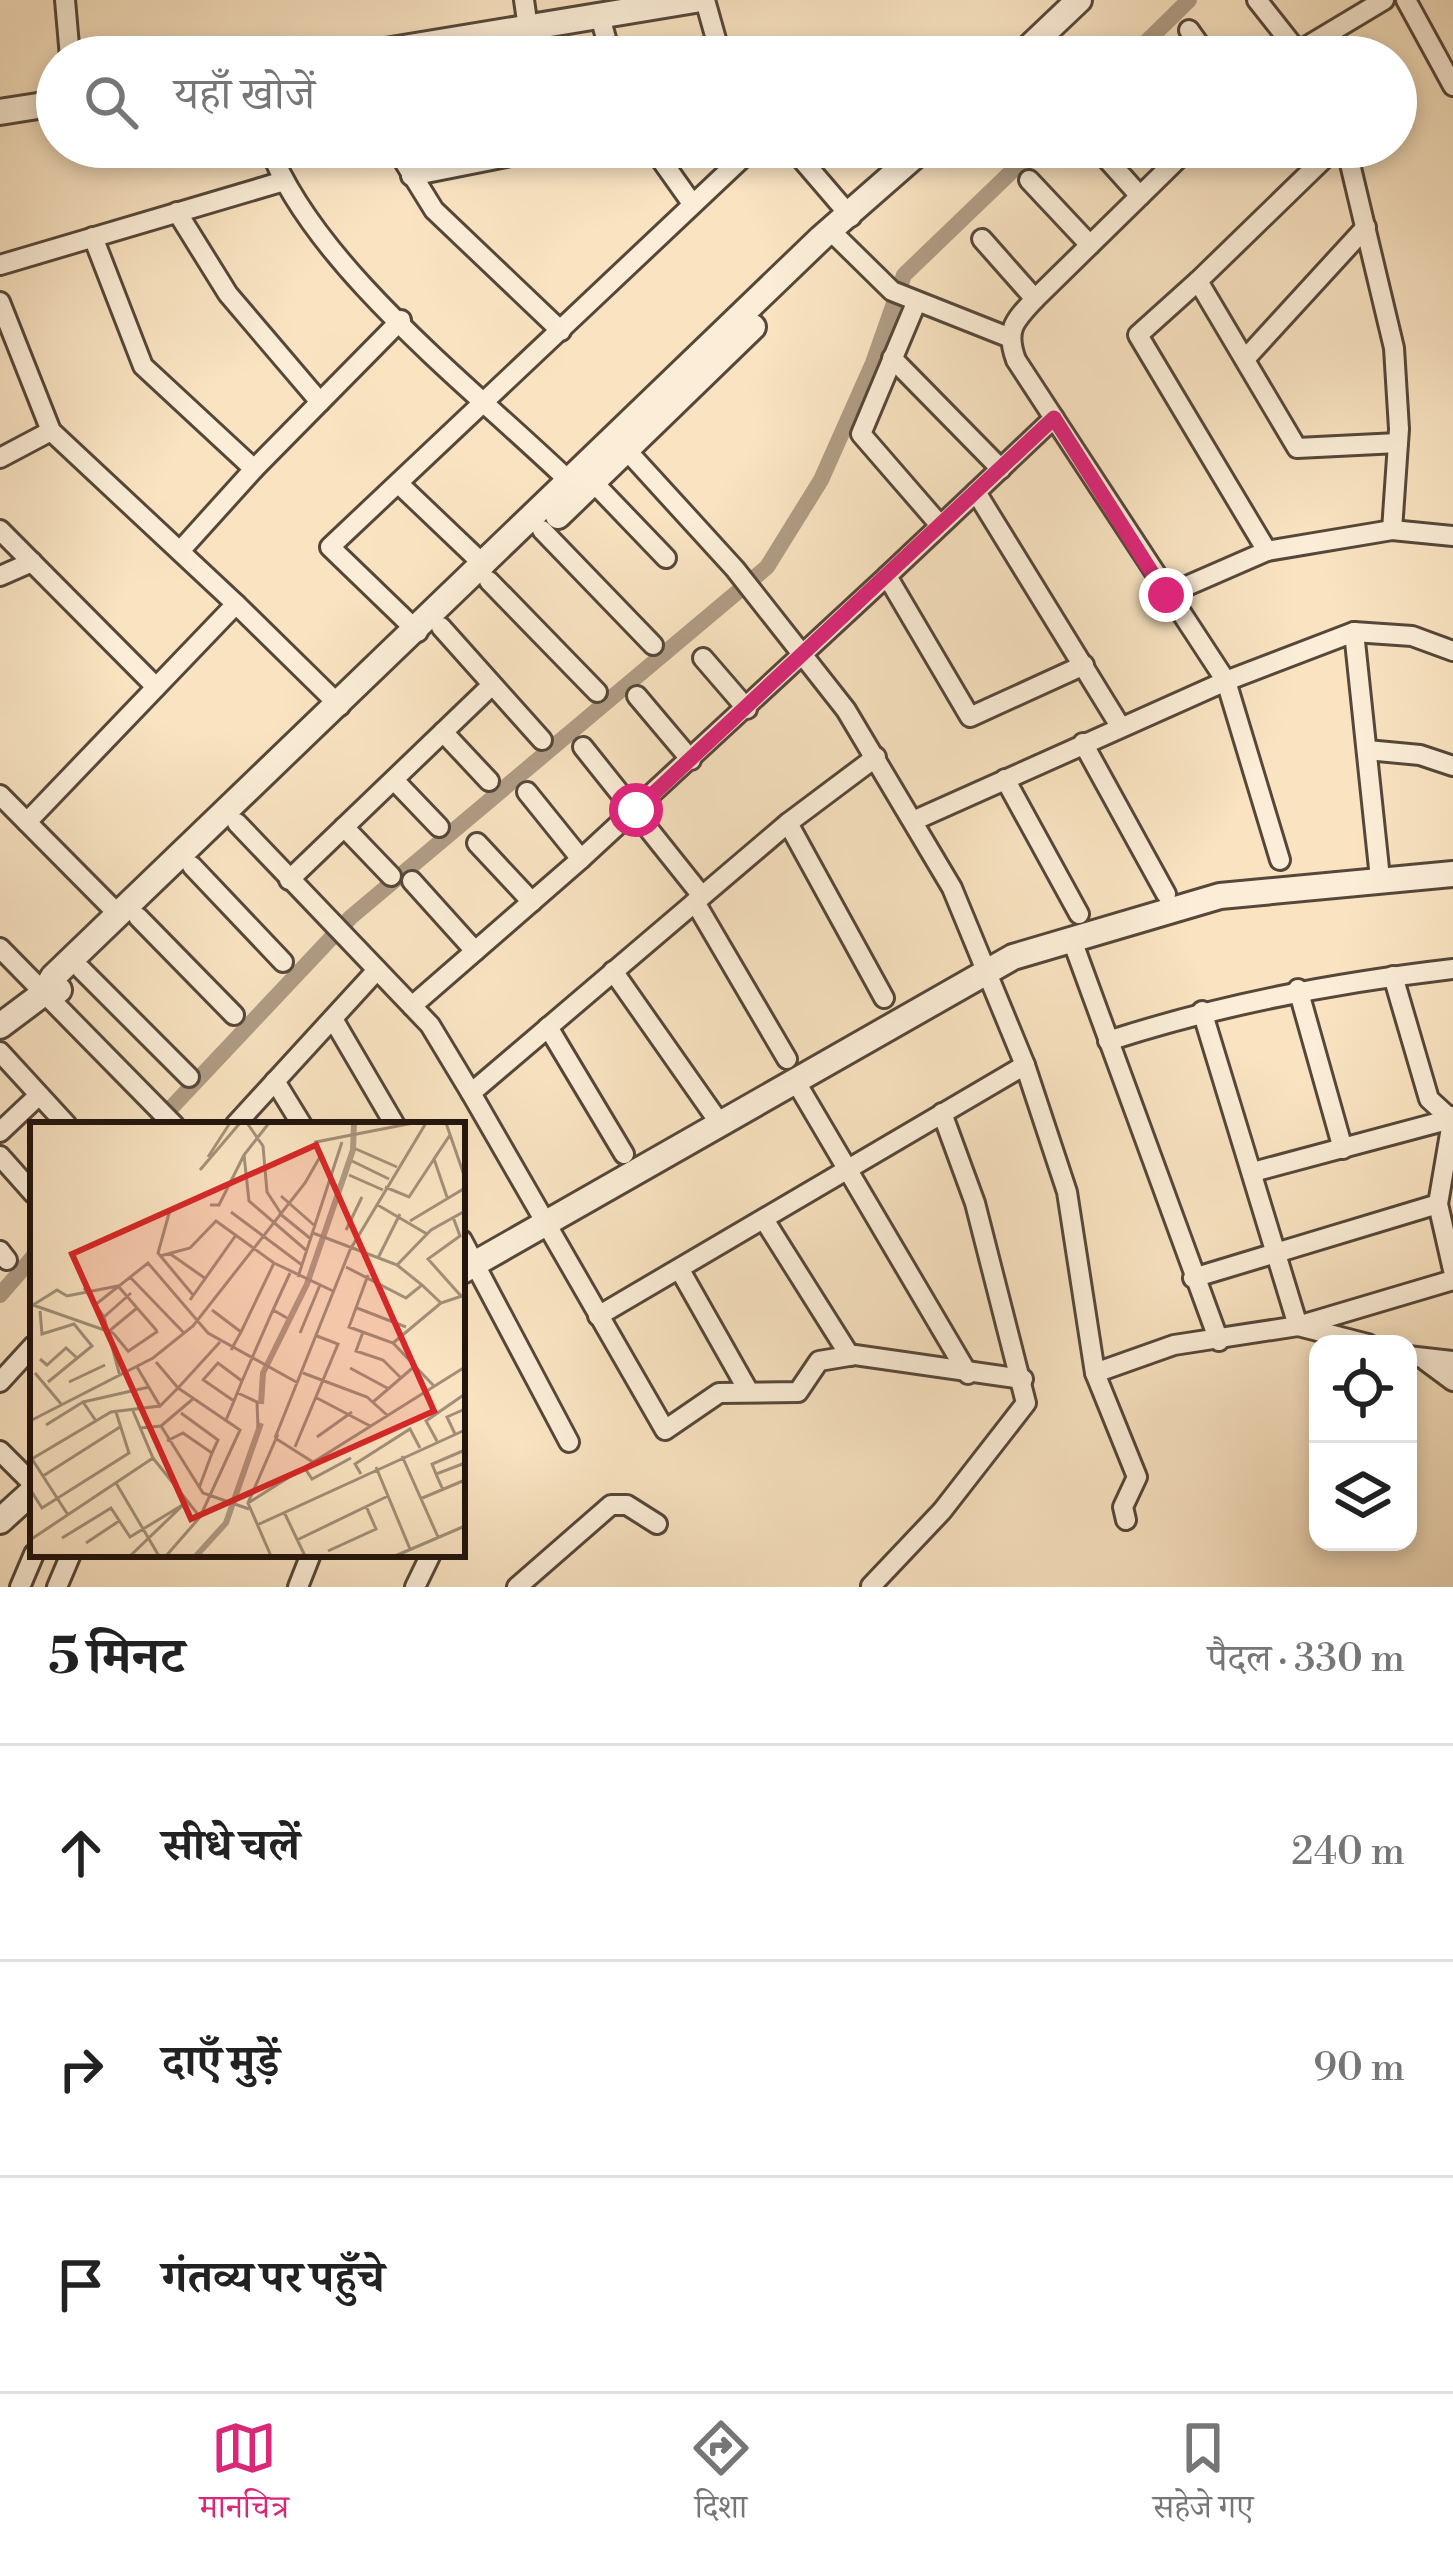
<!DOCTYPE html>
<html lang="hi">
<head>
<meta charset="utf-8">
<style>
  body { margin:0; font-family:"Libre Bodoni","Noto Serif Devanagari",serif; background:#f2f2f2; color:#222 }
  .controls { position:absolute; right:36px; bottom:36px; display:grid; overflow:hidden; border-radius:24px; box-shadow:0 6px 18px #0003 }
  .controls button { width:108px; height:108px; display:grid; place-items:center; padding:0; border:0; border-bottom:3px solid #e0e0e0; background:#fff; color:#222; font:60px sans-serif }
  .stop { position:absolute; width:36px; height:36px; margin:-27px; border:9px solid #db2777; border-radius:50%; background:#fff }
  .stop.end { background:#db2777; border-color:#fff; box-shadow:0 3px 12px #0008 }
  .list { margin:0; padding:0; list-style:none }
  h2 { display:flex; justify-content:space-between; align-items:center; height:156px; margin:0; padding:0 48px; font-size:51px }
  h2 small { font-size:39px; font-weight:400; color:#767676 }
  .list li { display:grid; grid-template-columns:78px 1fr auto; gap:36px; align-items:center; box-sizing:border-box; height:216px; padding:0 48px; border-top:3px solid #e0e0e0 }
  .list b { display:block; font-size:45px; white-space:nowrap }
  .list em { font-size:39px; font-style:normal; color:#767676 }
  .icon { flex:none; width:66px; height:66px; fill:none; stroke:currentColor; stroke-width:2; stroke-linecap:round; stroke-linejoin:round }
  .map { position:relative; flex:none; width:1453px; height:1587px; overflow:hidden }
  .search { position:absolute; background:#fff; box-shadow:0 6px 18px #0003; left:36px; right:36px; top:36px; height:132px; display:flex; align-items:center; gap:30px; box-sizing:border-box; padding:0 42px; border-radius:66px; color:#767676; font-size:45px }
  .sheet { height:804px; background:#fff }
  nav { display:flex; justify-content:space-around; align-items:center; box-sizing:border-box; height:168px; border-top:3px solid #e0e0e0; background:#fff; font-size:33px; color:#767676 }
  nav a { display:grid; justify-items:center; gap:6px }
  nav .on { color:#db2777 }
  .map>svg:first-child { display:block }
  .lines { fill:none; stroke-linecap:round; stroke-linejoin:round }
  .canal { stroke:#af9c84; stroke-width:16 }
  .minor-casing { stroke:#56473a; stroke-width:24 }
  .tertiary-casing { stroke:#56473a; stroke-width:30 }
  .minor { stroke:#fbedd7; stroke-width:18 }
  .tertiary { stroke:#fbedd7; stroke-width:24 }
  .route { stroke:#db2777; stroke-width:15 }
  .inset-river { fill:none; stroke:#af9c84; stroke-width:6 }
  .inset-road { fill:none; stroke:#a29079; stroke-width:3 }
  .view { fill:#d62828; fill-opacity:0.15; stroke:#d62828; stroke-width:6 }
  .inset-edge { fill:none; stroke:#20130d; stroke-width:6 }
</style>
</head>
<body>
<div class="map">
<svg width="1453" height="1587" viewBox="0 0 1453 1587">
  <rect width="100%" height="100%" fill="#f9e3c1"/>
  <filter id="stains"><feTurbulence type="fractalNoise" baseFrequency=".00167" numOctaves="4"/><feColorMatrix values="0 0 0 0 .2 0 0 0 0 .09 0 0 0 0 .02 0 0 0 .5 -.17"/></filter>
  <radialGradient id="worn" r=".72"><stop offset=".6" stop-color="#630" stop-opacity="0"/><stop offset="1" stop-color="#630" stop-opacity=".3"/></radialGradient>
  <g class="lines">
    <g class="canal">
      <polyline points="1131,57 1189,0"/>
      <polyline points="155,1125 351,917 767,567 821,480 873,363 904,275 1037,147"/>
      <polyline points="0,1295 33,1257"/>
    </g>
    <defs>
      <g id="minor">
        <polyline points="65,0 70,57"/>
        <polyline points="524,0 528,28"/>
        <polyline points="705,0 721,57"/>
        <polyline points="1257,0 1302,57"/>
        <polyline points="1406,0 1453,86"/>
        <polyline points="600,16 611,57"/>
        <polyline points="1189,30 1208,57"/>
        <polyline points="1289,57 1384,0"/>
        <path d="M269,147c46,121 207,244 301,335"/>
        <polyline points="395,147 434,210 561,331"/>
        <polyline points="652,147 691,202"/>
        <polyline points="791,147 851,217"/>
        <polyline points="1096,147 1140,196"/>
        <path d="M1190,147l-155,152c-21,22 -30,31 -19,61l210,321 128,-49 26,246"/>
        <polyline points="1336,147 1198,281 1297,448 1398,443"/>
        <polyline points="1346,147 1394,348 1399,429 1392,530"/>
        <polyline points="411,176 556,147"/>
        <polyline points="1029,180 1090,245"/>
        <polyline points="177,212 228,294 320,402"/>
        <polyline points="93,237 143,366 254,469 180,551"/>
        <polyline points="838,238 892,291 1008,337"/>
        <polyline points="982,239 1035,299"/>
        <polyline points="0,265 284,181"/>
        <polyline points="1198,281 1138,335 1267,551"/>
        <polyline points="0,302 51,431 236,604 27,822"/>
        <polyline points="916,303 861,434 939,524"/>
        <polyline points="892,358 1001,469"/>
        <polyline points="1246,358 1366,227"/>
        <polyline points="1054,418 976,492 1120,726"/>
        <polyline points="621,444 735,569 846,710 952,888 1025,1065 1067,1192 1095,1373 1174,1345 1298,1326 1453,1280"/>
        <polyline points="0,458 51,431"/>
        <polyline points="254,469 401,320"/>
        <polyline points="594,483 666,558"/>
        <polyline points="399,484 485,566"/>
        <polyline points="976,492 887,576 970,717 1084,665"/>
        <polyline points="0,530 156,687"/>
        <polyline points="542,530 653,645"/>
        <polyline points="0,576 32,562"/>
        <polyline points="489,581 597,692"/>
        <polyline points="1166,595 1267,551 1392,530 1453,536"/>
        <polyline points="236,604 340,706"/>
        <polyline points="441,627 542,740"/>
        <polyline points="418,632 330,547 754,147"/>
        <polyline points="1354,632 1412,636 1453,651"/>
        <polyline points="703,658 747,709"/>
        <polyline points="637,696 691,760"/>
        <polyline points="443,732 489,781"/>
        <polyline points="1083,743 1166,894"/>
        <polyline points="583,747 702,896"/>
        <polyline points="1367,750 1420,755 1453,766"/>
        <polyline points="876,757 788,823 884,998"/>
        <polyline points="1005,779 1079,914"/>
        <polyline points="394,780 439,827"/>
        <polyline points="527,792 581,859 887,576"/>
        <polyline points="0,795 118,914"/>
        <polyline points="913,821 1226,681 1280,860"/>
        <polyline points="237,823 430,1025 471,1093"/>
        <polyline points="788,823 471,1093 665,1430 719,1393 798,1392 819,1361 855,1355 1023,1379"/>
        <polyline points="344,827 391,876"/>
        <polyline points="477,843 532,902"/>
        <polyline points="192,866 283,962"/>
        <polyline points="289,880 492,685"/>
        <polyline points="412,881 475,951"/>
        <polyline points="695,902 787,1059"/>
        <polyline points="138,917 234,1015"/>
        <polyline points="1072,940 1219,1341"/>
        <polyline points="0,948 174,1125"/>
        <polyline points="81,969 189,1077"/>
        <polyline points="613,971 721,1125"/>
        <polyline points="1393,976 1429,1099 1453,1121"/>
        <polyline points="1298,989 1343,1149"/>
        <polyline points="412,1006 581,859"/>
        <polyline points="1202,1011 1298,1326 1368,1344"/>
        <polyline points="333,1019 395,1125"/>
        <polyline points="548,1027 624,1154"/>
        <path d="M1108,1041c114,-37 226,-58 345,-72"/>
        <polyline points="0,1052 67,1125"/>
        <polyline points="275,1081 302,1125"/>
        <polyline points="796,1082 968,1374"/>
        <polyline points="1453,1116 1438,1204 1453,1270"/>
        <polyline points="235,1125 377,970"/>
        <polyline points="0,1132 37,1097"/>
        <polyline points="0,1156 33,1193"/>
        <polyline points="1253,1172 1451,1119"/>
        <polyline points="765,1221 850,1356"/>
        <polyline points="462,1240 569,1442"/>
        <polyline points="0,1251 7,1260"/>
        <polyline points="680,1270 749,1392"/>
        <polyline points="1193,1278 1438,1204"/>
        <polyline points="598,1316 1025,1065"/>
        <polyline points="1408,1356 1453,1361"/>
        <polyline points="1426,1361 1453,1381"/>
        <polyline points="1095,1373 1137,1477 1123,1507 1126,1520"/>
        <polyline points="0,1382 33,1346"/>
        <polyline points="0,1451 33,1484"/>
        <polyline points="871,1586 942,1511 1026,1403 975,1203 942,1113"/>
        <polyline points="20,1587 34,1554"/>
        <polyline points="57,1587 71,1554"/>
        <polyline points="298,1587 311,1554"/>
        <polyline points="415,1587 431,1554"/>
        <polyline points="517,1587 611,1505 627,1505 657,1524"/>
      </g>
      <g id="tertiary">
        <polyline points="349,57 695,0"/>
        <polyline points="1019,57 1079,0"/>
        <polyline points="0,112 57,103"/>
        <polyline points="558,516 753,327"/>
        <polyline points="44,993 53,977 821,238 925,147"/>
        <polyline points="0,1026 44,993 59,990"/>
        <polyline points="462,1271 1013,957 1220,896 1453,874"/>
        <polyline points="0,1521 33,1491"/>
      </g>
    </defs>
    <use href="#minor" class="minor-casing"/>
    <use href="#tertiary" class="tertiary-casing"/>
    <use href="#minor" class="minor"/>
    <use href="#tertiary" class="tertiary"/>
  </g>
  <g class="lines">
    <polyline class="route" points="636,810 1054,418 1166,595"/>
  </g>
  <g transform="translate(30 1122)">
    <rect width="435" height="435" fill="#f9e3c1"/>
    <path class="inset-river" d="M231,282l2,-31 44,-89 46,-134 1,-27M166,434l30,-33 35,-100"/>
    <path class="inset-road" d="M217,1l16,23 4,46 13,20M239,1l-25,32 5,46 58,50M416,1l19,55M326,27l41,18M178,35l22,-34M322,39l37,18M170,48l40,-47M319,53l34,15M355,65l24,10 25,-38M251,74l34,30M417,75l-13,-38 16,-24M346,82l51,30M180,83h9l25,-50M140,88l-12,43 35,42M201,90l71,53M249,91l32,26M423,95l7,19 -32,23 33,37M380,99l55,-33M316,108l16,-33M283,111l84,32 34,-35 34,-19M139,131l37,26M130,134l30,-8 26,-27 58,42 -33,69M348,136l22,-44M244,141l59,28M316,145l60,31 16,-13 -25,-20M338,153l-19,52 44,16 41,43M100,155l54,56M268,155l44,-135M392,163l19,18 21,-7M54,166l20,29 16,59M160,178l46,-65M65,183l53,-42 60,70 90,50M327,186l49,19M182,188l29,22 -10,18M243,188l17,-37M10,189l2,23 32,-10 18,22 -44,36M74,195l27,-24M78,210l29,-24M333,210l-7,19 27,9 18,18M270,211l20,-48M363,221l48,-40M98,229l-15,-18 -80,-28 24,-15 10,6 51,-10 39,45M97,230l31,-21M10,237l7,6 19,-17 10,9M126,240l22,26 42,-46M107,245l23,39 18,-18 62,42 -40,87M320,246l39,21M5,251l27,32M273,251l64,24 21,19M172,257l32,22 -8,19M173,258l15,-17 24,18 -8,20M212,259l31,-71 14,8M39,260l36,-17M208,271l19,9 1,26M285,275l57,30M53,280l66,-15M343,280l43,-37M103,289l20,47M151,291l37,27 -6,13M0,299l123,-63 40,-32 112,-143 16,-28 -5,-13 97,-19M16,303l37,-23 13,19M131,304l42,67 46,16M110,306l21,-2 33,-28M425,312l-8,-17 18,-8M287,315l35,-25M245,316l75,-188 76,-127M245,316l41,26M137,319l16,-8 29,20 -13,35M407,319l-11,-20 39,-27M265,325l43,-103 -21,-8M372,334l36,81M2,337l36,56M0,338l81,-48 49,-6M346,345l34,82M276,348l6,9 39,-21M331,352l-6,-10 55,-35 10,19M406,352l-4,-10 33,-14M13,354l77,-49M86,361l43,73M0,367l12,19 87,-55 -13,-41M413,368l-7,-16 29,-11M390,377l45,-19M218,381l217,-136M254,390l21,44M227,403l208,-95M32,416l49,-30 19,29 54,-33M0,418l123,-82 47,59 -34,39M267,418l91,-44M56,421l33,-22M298,429l48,-22 -10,-23M100,434l52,-50M241,434l-23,-53 30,-69M365,434l70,-30"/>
    <path class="view" d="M286,23l118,266 -243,108 -119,-265z"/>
    <rect width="435" height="435" class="inset-edge"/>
  </g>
  <rect width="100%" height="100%" filter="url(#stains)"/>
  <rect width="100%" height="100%" fill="url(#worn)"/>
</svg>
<div class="controls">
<button><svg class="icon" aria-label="locate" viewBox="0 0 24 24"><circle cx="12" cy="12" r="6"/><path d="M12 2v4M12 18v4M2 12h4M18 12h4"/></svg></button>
<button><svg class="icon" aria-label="layers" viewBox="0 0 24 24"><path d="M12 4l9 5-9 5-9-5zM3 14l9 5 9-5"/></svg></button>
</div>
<div class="stop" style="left:636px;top:810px"></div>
<div class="stop end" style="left:1166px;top:595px"></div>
<div class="search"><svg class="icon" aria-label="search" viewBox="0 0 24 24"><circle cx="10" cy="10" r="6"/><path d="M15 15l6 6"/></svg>यहाँ खोजें</div>
</div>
<section class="sheet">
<h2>5 मिनट<small>पैदल · 330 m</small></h2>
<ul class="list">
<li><svg class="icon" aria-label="ahead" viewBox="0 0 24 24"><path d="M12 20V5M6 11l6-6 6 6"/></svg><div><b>सीधे चलें</b></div><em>240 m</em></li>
<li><svg class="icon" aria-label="right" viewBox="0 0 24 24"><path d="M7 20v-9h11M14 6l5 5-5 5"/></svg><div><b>दाएँ मुड़ें</b></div><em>90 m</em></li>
<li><svg class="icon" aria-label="arrive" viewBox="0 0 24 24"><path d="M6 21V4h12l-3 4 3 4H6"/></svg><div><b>गंतव्य पर पहुँचे</b></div></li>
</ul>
</section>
<nav>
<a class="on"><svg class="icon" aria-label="map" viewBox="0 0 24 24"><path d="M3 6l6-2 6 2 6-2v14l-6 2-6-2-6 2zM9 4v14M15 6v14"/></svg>मानचित्र</a>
<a><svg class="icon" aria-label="directions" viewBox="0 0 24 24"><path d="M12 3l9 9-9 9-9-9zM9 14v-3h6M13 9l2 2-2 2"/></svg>दिशा</a>
<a><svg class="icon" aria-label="saved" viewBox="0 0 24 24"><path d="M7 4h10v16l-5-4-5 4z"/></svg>सहेजे गए</a>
</nav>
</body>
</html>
